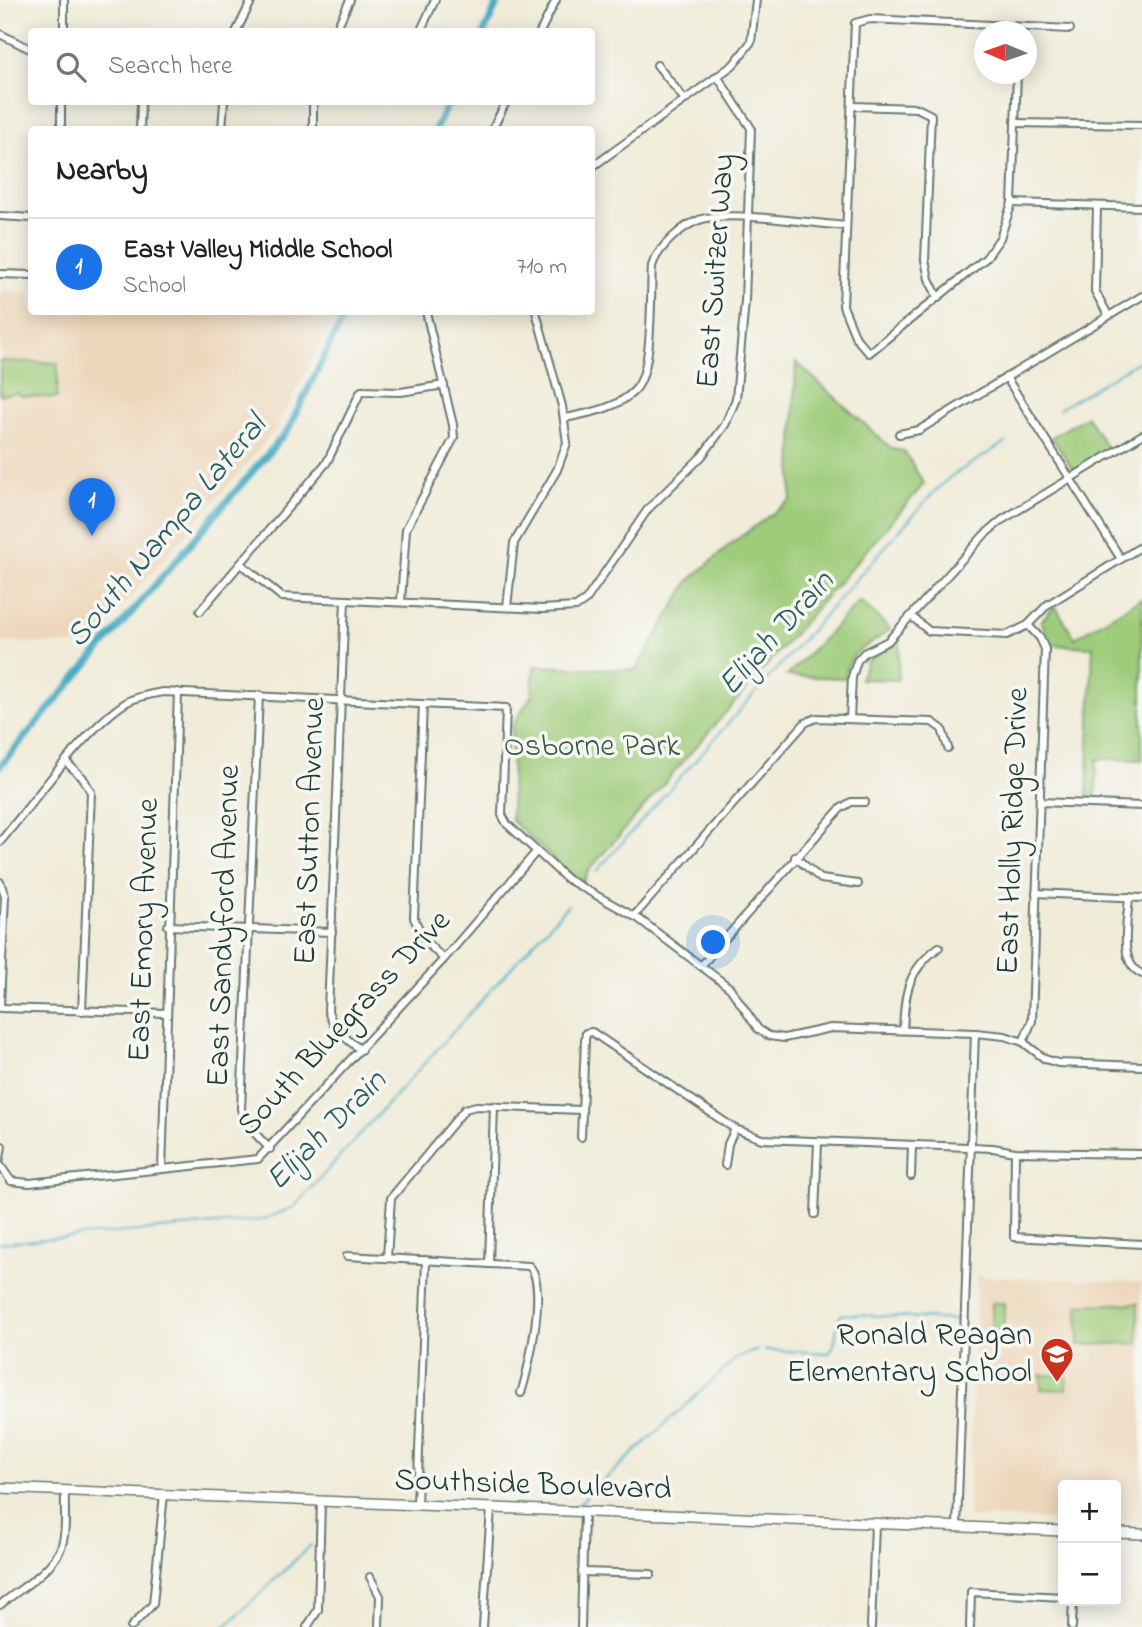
<!DOCTYPE html>
<html lang="en">
<head>
<meta charset="utf-8">
<style>
  body { margin:0; font-family:"Indie Flower",sans-serif; background:#f6f6f6; color:#202124 }
  .controls { position:absolute; right:21px; bottom:21px; display:grid; overflow:hidden; border-radius:7px; box-shadow:0 4px 18px #0003 }
  .controls button { width:63px; height:63px; display:grid; place-items:center; padding:0; border:0; border-bottom:2px solid #e0e0e0; background:#fff; color:#202124; font:35px sans-serif }
  .compass { position:absolute; left:974px; top:21px; width:63px; height:63px; border-radius:50%; background:#fff; box-shadow:0 4px 18px #0003; rotate:272deg }
  .you { position:absolute; left:714px; top:943px; width:24px; height:24px; margin:-18px; border:5px solid #fff; border-radius:50%; background:#1a73e8; box-shadow:0 0 0 10px #1a73e833 }
  .badge { display:grid; place-items:center; width:46px; height:46px; border-radius:50%; background:#1a73e8; color:#fff; font-size:23px; font-weight:700 }
  .pin { position:absolute; translate:-50% -58px; filter:drop-shadow(0 2px 4px #0008) }
  .pin::after { content:''; position:absolute; top:37px; width:24px; height:21px; background:inherit; clip-path:polygon(0 0,100% 0,50% 100%) }
  .list { margin:0; padding:0; list-style:none }
  h2 { display:flex; justify-content:space-between; align-items:center; height:91px; margin:0; padding:0 28px; font-size:30px }
  h2 small { font-size:23px; font-weight:400; color:#757577 }
  .list li { display:grid; grid-template-columns:46px 1fr auto; gap:21px; align-items:center; box-sizing:border-box; height:98px; padding:0 28px; border-top:2px solid #e0e0e0 }
  .list b { display:block; font-size:26px; white-space:nowrap }
  .list p { margin:0; font-size:23px; white-space:nowrap; color:#757577 }
  .list em { font-size:23px; font-style:normal; color:#757577 }
  .icon { flex:none; width:38px; height:38px; fill:none; stroke:currentColor; stroke-width:2; stroke-linecap:round; stroke-linejoin:round }
  .map { position:relative; flex:none; width:1142px; height:1627px; overflow:hidden }
  .search { position:absolute; background:#fff; box-shadow:0 4px 18px #0003; left:28px; top:28px; width:567px; height:77px; display:flex; align-items:center; gap:18px; box-sizing:border-box; padding:0 24px; border-radius:7px; color:#757577; font-size:26px }
  .panel { position:absolute; background:#fff; box-shadow:0 4px 18px #0003; left:28px; top:126px; width:567px; height:189px; border-radius:7px }
  .map>svg:first-child { display:block }
  .built { fill:#edd7ba }
  .green { fill:#9fcc7a; stroke:#5f8457; stroke-width:2 }
  .lines { fill:none; stroke-linecap:round; stroke-linejoin:round }
  .stream { stroke:#46abc5; stroke-width:2 }
  .canal { stroke:#46abc5; stroke-width:7 }
  .minor-casing { stroke:#687a6e; stroke-width:10 }
  .secondary-casing { stroke:#687a6e; stroke-width:12 }
  .minor { stroke:#fff; stroke-width:6 }
  .secondary { stroke:#fff; stroke-width:9 }
  .labels { text-anchor:middle; dominant-baseline:central; stroke-width:7; stroke-linejoin:round; paint-order:stroke }
  .street-label { font-size:32px; fill:#1f3d34; stroke:#f6f6f2 }
  .park-label { font-size:32px; fill:#395a42; stroke:#f6f6f2 }
  .poi-label { font-size:32px; fill:#1f3d34; stroke:#f6f6f2; text-anchor:end }
  .water-label { font-size:33px; font-style:italic; fill:#2b5e60; stroke:#f6f6f2 }
</style>
</head>
<body>
<div class="map">
<svg width="1142" height="1627" viewBox="0 0 1142 1627">
  <rect width="100%" height="100%" fill="#f6f6f2"/>
  <filter id="ink" filterUnits="userSpaceOnUse"><feTurbulence type="fractalNoise" baseFrequency=".0143" numOctaves="2"/><feDisplacementMap in="SourceGraphic" scale="14" xChannelSelector="R" yChannelSelector="G"/><feConvolveMatrix kernelMatrix="1 2 1 2 8 2 1 2 1" color-interpolation-filters="sRGB"/></filter>
  <filter id="wash" filterUnits="userSpaceOnUse"><feTurbulence type="fractalNoise" baseFrequency=".00686" numOctaves="4" result="noise"/><feDisplacementMap in="SourceGraphic" scale="28" xChannelSelector="R" yChannelSelector="G"/><feGaussianBlur stdDeviation="1.57" result="paint"/><feColorMatrix in="noise" values="0 0 0 0 0 0 0 0 0 0 0 0 0 0 0 0 0 1.4 0 .05"/><feComposite in="paint" operator="in"/></filter>
  <g filter="url(#wash)">
    <rect width="100%" height="100%" fill="#f0ecd9"/>
    <g class="built">
      <polygon points="0,291 31,292 32,312 337,312 276,430 89,645 0,642"/>
      <polygon points="977,1276 1142,1282 1142,1523 1116,1522 1116,1485 1063,1485 1063,1520 968,1517"/>
    </g>
    <g class="green">
      <polygon points="0,361 58,363 57,398 21,396 19,393 0,395"/>
      <polygon points="796,362 892,449 904,451 924,484 589,870 583,882 564,869 511,820 512,726 532,695 534,666 636,670 689,581 732,543 791,500"/>
      <polygon points="1087,416 1108,450 1078,469 1072,468 1052,437"/>
      <polygon points="1142,598 1142,760 1097,759 1096,797 1087,796 1093,647 1052,645 1041,621 1055,606 1075,638"/>
      <path d="M860,601l30,28c-19,18 -42,19 -45,49l-58,-2z"/>
      <polygon points="900,639 898,680 860,679 867,662"/>
      <polygon points="992,1303 1004,1303 1004,1338 1000,1343 991,1338"/>
      <polygon points="1138,1303 1138,1343 1079,1345 1078,1305"/>
      <polygon points="1041,1375 1067,1376 1066,1390 1041,1389"/>
    </g>
    <g class="lines">
      <g class="stream">
        <polyline points="1059,409 1142,359"/>
        <polyline points="596,872 933,493 950,477 1006,442"/>
        <polyline points="0,1243 262,1220 294,1207 568,905"/>
        <path d="M765,1350l64,3c11,-11 3,-28 13,-39l116,6"/>
        <polyline points="574,1508 738,1357 757,1350"/>
        <polyline points="225,1627 311,1545"/>
      </g>
      <g class="canal">
        <polyline points="484,32 499,0"/>
        <polyline points="435,130 449,102"/>
        <polyline points="0,766 288,430 346,312"/>
      </g>
    </g>
  </g>
  <g filter="url(#ink)">
    <g class="lines">
      <defs>
        <g id="minor">
          <polyline points="64,32 64,0"/>
          <polyline points="236,32 252,0"/>
          <polyline points="335,32 350,0"/>
          <polyline points="420,32 435,0"/>
          <polyline points="540,32 556,0"/>
          <polyline points="0,34 32,50"/>
          <polyline points="657,65 685,100"/>
          <polyline points="1017,74 1012,203 1000,238 986,258 869,353 856,338 843,306 855,23 870,19 1070,29"/>
          <polyline points="852,106 917,108 931,115 925,260 929,279 938,298"/>
          <polyline points="1015,123 1142,125"/>
          <polyline points="61,130 61,102"/>
          <polyline points="140,130 141,102"/>
          <polyline points="222,130 224,102"/>
          <polyline points="313,130 313,102"/>
          <polyline points="492,130 506,102"/>
          <polyline points="592,167 733,65 751,42 756,0"/>
          <polyline points="1012,203 1142,207"/>
          <polyline points="1097,207 1095,291 1108,315"/>
          <polyline points="0,216 32,218"/>
          <polyline points="0,274 32,275"/>
          <polyline points="1006,377 1121,559"/>
          <path d="M565,418c24,-5 52,-9 70,-28 19,-20 15,-95 17,-124 6,-19 33,-44 54,-48 33,-6 104,5 140,8"/>
          <polyline points="899,434 919,430 1142,296"/>
          <polyline points="241,564 282,597 542,609 576,607 586,600 648,509 702,456 725,425 736,399 745,301 751,128 717,76"/>
          <path d="M345,601l-17,410c5,18 18,28 33,39"/>
          <polyline points="401,601 406,529 454,438 453,425 426,312"/>
          <polyline points="507,607 514,543 557,470 567,443 562,406 536,312"/>
          <polyline points="200,611 327,462 361,391 401,392 444,385"/>
          <polyline points="911,616 929,631 1007,635 1028,625 1047,605 1142,546"/>
          <polyline points="259,695 241,1109 246,1124 270,1149"/>
          <polyline points="423,704 414,918 424,940 444,959"/>
          <polyline points="850,719 852,677 857,661 864,653 888,641 984,535 1002,520 1142,435"/>
          <polyline points="67,763 83,778 91,792 82,1011"/>
          <polyline points="1040,802 1142,806"/>
          <path d="M0,842c33,-39 86,-115 127,-140 11,-6 24,-8 36,-10l343,16 -4,107 5,9 60,55 72,40 91,69 28,41 11,7 15,2 47,-10 144,5 30,3 18,6 22,17 13,4 84,3"/>
          <polyline points="795,857 821,879 858,884"/>
          <polyline points="0,882 5,896 0,1005"/>
          <polyline points="1036,893 1142,898"/>
          <path d="M1129,897c-1,23 -12,66 13,77"/>
          <polyline points="634,916 805,723 816,718 932,722 942,729 948,748"/>
          <polyline points="168,926 332,932"/>
          <polyline points="701,966 840,809 851,802 865,802"/>
          <polyline points="0,1008 166,1013"/>
          <path d="M903,1030c2,-38 4,-59 36,-83"/>
          <polyline points="1023,1042 1032,1021 1045,649 1040,638 1028,625"/>
          <polyline points="581,1137 585,1040 586,1033 592,1032 735,1129 762,1139 993,1148 1015,1152 1142,1154"/>
          <polyline points="1015,1152 1014,1237 1142,1244"/>
          <polyline points="0,1158 2,1146"/>
          <polyline points="0,1165 11,1181 29,1183 258,1159 444,959 536,852"/>
          <polyline points="725,1165 728,1144 735,1129"/>
          <polyline points="162,1169 178,692"/>
          <polyline points="911,1176 912,1146"/>
          <polyline points="815,1214 818,1142"/>
          <path d="M347,1256l182,10c19,16 0,103 -8,127"/>
          <polyline points="387,1258 391,1198 465,1109 476,1106 582,1110"/>
          <polyline points="489,1264 494,1106"/>
          <polyline points="417,1505 426,1260"/>
          <polyline points="957,1527 975,1033"/>
          <polyline points="582,1572 651,1574"/>
          <polyline points="370,1577 380,1596 379,1627"/>
          <path d="M0,1605c18,-15 47,-31 59,-53 9,-17 5,-43 6,-61"/>
          <polyline points="131,1627 153,1604 164,1494"/>
          <polyline points="307,1627 318,1610 321,1502"/>
          <polyline points="483,1627 491,1508"/>
          <polyline points="581,1627 584,1512"/>
          <polyline points="871,1627 875,1524"/>
          <polyline points="970,1627 971,1592 1063,1597"/>
          <polyline points="1072,1627 1073,1601"/>
        </g>
        <g id="secondary">
          <polyline points="0,1488 1063,1531"/>
          <polyline points="1116,1533 1142,1534"/>
        </g>
      </defs>
      <use href="#minor" class="minor-casing"/>
      <use href="#secondary" class="secondary-casing"/>
      <use href="#minor" class="minor"/>
      <use href="#secondary" class="secondary"/>
    </g>
  </g>
  <defs>
    <symbol id="school-pin" viewBox="-11 -11 22 30"><path d="M0 17L-7.5 6A9.5 9.5 0 1 1 7.5 6Z" fill="#c8321e" stroke="#f6f6f2"/><path d="M0-5L7-2L0 1L-7-2ZM-4 1L0 2.5L4 1V4Q0 6-4 4Z" fill="#fff"/></symbol>
  </defs>
  <g fill-rule="evenodd">
    <use href="#school-pin" x="1038" y="1335" width="38" height="52"/>
  </g>
  <g class="labels">
    <g class="street-label">
      <text transform="translate(717 271) rotate(-86)">East Switzer Way</text>
      <text transform="translate(311 831) rotate(-88)">East Sutton Avenue</text>
      <text transform="translate(1014 831) rotate(-88)">East Holly Ridge Drive</text>
      <text transform="translate(225 926) rotate(-88)">East Sandyford Avenue</text>
      <text transform="translate(145 930) rotate(-88)">East Emory Avenue</text>
      <text transform="translate(345 1024) rotate(-47)">South Bluegrass Drive</text>
      <text transform="translate(533 1486) rotate(2)">Southside Boulevard</text>
    </g>
    <g class="park-label">
      <text x="592" y="747">Osborne Park</text>
    </g>
    <g class="poi-label">
      <text x="1032" y="1336">Ronald Reagan<tspan x="1032" dy="37">Elementary School</tspan></text>
    </g>
    <g class="water-label">
      <text transform="translate(167 532) rotate(-50)">South Nampa Lateral</text>
      <text transform="translate(777 634) rotate(-48)">Elijah Drain</text>
      <text transform="translate(327 1131) rotate(-45)">Elijah Drain</text>
    </g>
  </g>
</svg>
<div class="controls">
<button>+</button>
<button>−</button>
</div>
<svg class="compass" viewBox="-18 -18 36 36"><path d="M0-13l5 13h-10z" fill="#e53935"/><path d="M0 13l5-13h-10z" fill="#757577"/></svg>
<div class="you"></div>
<div class="pin badge" style="left:92px;top:536px">1</div>
<div class="search"><svg class="icon" aria-label="search" viewBox="0 0 24 24"><circle cx="10" cy="10" r="6"/><path d="M15 15l6 6"/></svg>Search here</div>
<section class="panel">
<h2>Nearby<small></small></h2>
<ul class="list">
<li><span class="badge">1</span><div><b>East Valley Middle School</b><p>School</p></div><em>710 m</em></li>
</ul>
</section>
</div>
</body>
</html>
